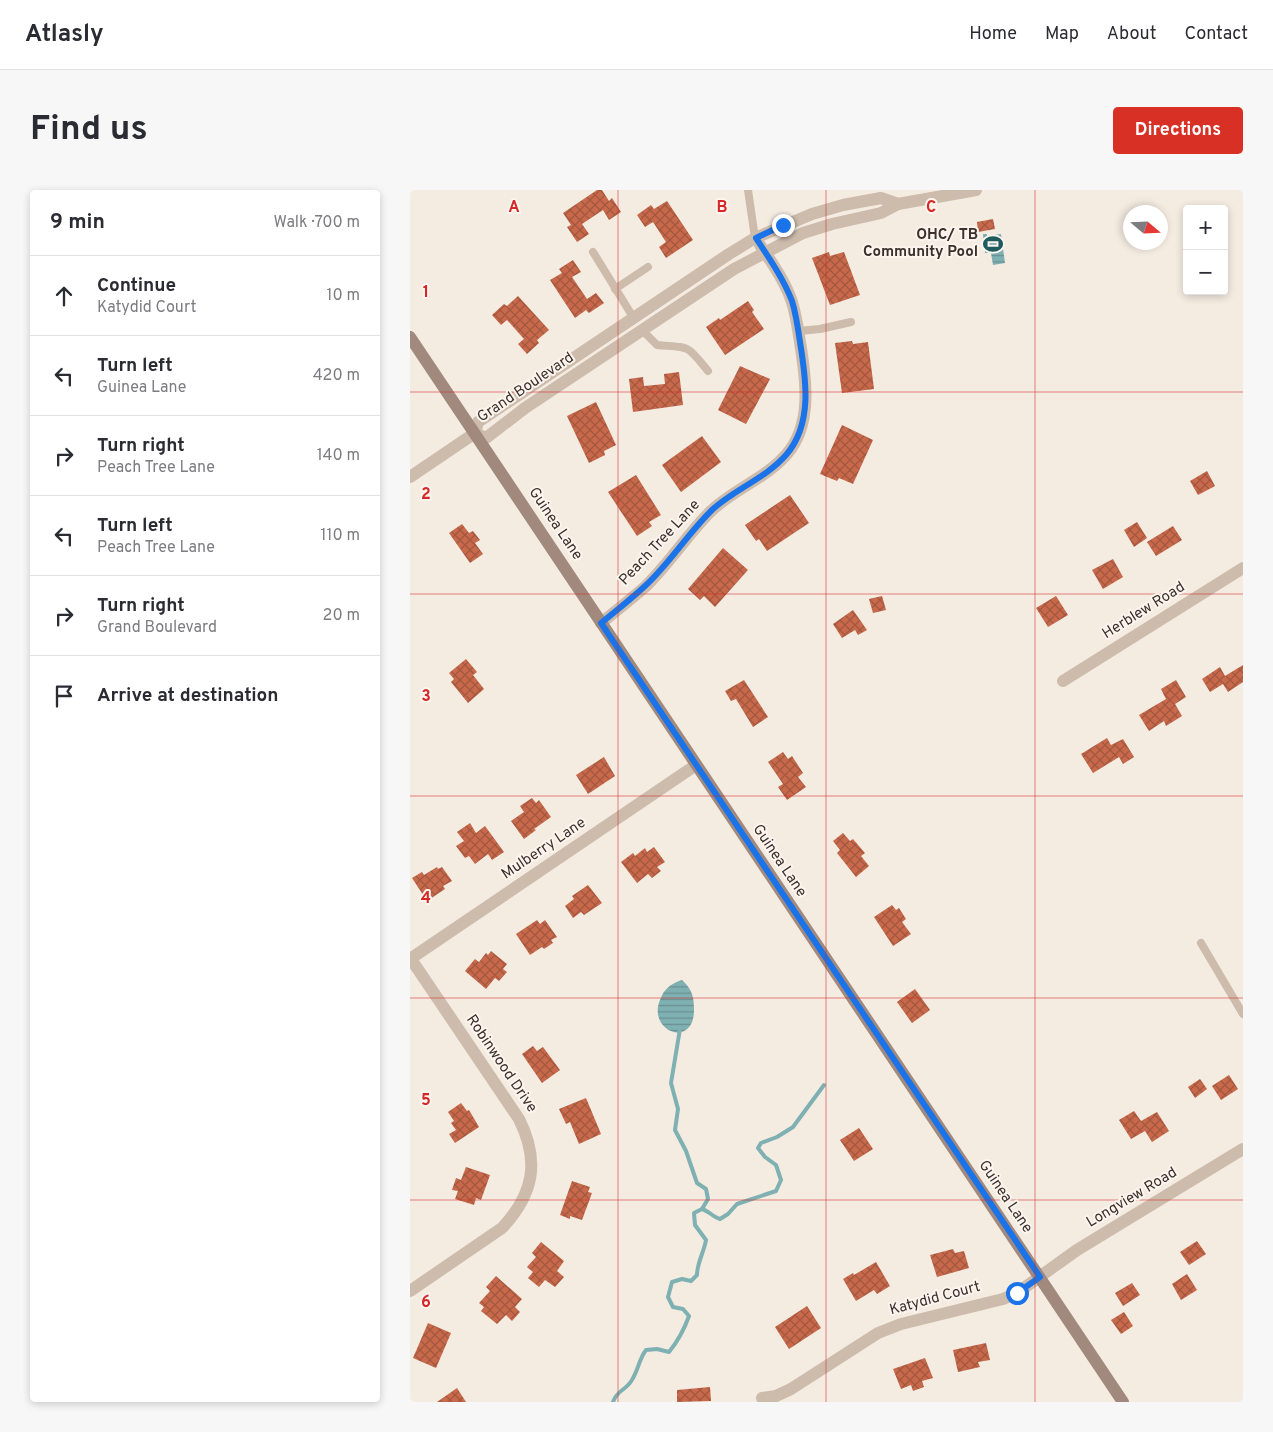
<!DOCTYPE html>
<html lang="en">
<head>
<meta charset="utf-8">
<style>
  body { margin:0; font-family:Overpass,sans-serif; background:#f7f7f7; color:#2b2b33 }
  .controls { position:absolute; right:15px; top:15px; display:grid; overflow:hidden; border-radius:5px; box-shadow:0 2px 8px #0003 }
  .controls button { width:45px; height:45px; display:grid; place-items:center; padding:0; border:0; border-bottom:1px solid #e1e1e2; background:#fff; color:#2b2b33; font:25px sans-serif }
  .compass { position:absolute; left:713px; top:15px; width:45px; height:45px; border-radius:50%; background:#fff; box-shadow:0 2px 8px #0003; rotate:109deg }
  .stop { position:absolute; width:15px; height:15px; margin:-11px; border:4px solid #1a73e8; border-radius:50%; background:#fff }
  .stop.end { background:#1a73e8; border-color:#fff; box-shadow:0 1px 5px #0008 }
  .list { margin:0; padding:0; list-style:none }
  h2 { display:flex; justify-content:space-between; align-items:center; height:65px; margin:0; padding:0 20px; font-size:21px }
  h2 small { font-size:16px; font-weight:400; color:#7c7c81 }
  .list li { display:grid; grid-template-columns:32px 1fr auto; gap:15px; align-items:center; box-sizing:border-box; height:80px; padding:0 20px; border-top:1px solid #e1e1e2 }
  .list b { display:block; font-size:19px; white-space:nowrap }
  .list p { margin:0; font-size:16px; white-space:nowrap; color:#7c7c81 }
  .list em { font-size:16px; font-style:normal; color:#7c7c81 }
  .icon { flex:none; width:28px; height:28px; fill:none; stroke:currentColor; stroke-width:2; stroke-linecap:round; stroke-linejoin:round }
  .map { position:relative; flex:none; width:833px; height:1212px; overflow:hidden; border-radius:5px }
  header { display:flex; align-items:center; gap:30px; box-sizing:border-box; height:70px; padding:0 25px; background:#fff; border-bottom:1px solid #e1e1e2 }
  header strong { font-size:24px }
  nav { display:flex; gap:28px; margin-inline-start:auto; font-size:18px }
  .intro { display:flex; align-items:center; justify-content:space-between; box-sizing:border-box; height:120px; padding:0 30px }
  h1 { margin:0; font-size:35px }
  .button { padding:12px 22px; border-radius:5px; background:#d93025; color:#fff; font-size:18px; font-weight:700 }
  main { display:flex; gap:30px; padding:0 30px }
  aside { flex:1; background:#fff; border-radius:5px; box-shadow:0 2px 8px #0003 }
  .map>svg:first-child { display:block }
  .water { fill:url(#water-rules) }
  .lines { fill:none; stroke-linecap:round; stroke-linejoin:round }
  .stream { stroke:#7fb0b2; stroke-width:4 }
  .building { fill:url(#building-cross-hatch) }
  .lane { stroke:#cdbbac; stroke-width:8 }
  .street { stroke:#cdbbac; stroke-width:12 }
  .secondary { stroke:#a18a7d; stroke-width:12 }
  .route { stroke:#1a73e8; stroke-width:6 }
  .grid { fill:none; stroke:#d62828; stroke-width:1; stroke-opacity:0.55 }
  .labels { text-anchor:middle; dominant-baseline:central; stroke-width:4; stroke-linejoin:round; paint-order:stroke }
  .poi-label { font-size:15px; font-weight:bold; fill:#3b302b; stroke:#fbf5ee; text-anchor:end }
  .street-label { font-size:15px; fill:#3b302b; stroke:#fbf5ee }
  .grid-label { font-size:16px; text-anchor:middle; font-weight:bold; fill:#d62828; stroke:#fbf5ee; stroke-width:4; stroke-linejoin:round; paint-order:stroke }
</style>
</head>
<body>
<header>
<strong>Atlasly</strong>
<nav><a>Home</a><a>Map</a><a>About</a><a>Contact</a></nav>
</header>
<div class="intro"><h1>Find us</h1><a class="button">Directions</a></div>
<main>
<aside>
<h2>9 min<small>Walk · 700 m</small></h2>
<ul class="list">
<li><svg class="icon" aria-label="ahead" viewBox="0 0 24 24"><path d="M12 20V5M6 11l6-6 6 6"/></svg><div><b>Continue</b><p>Katydid Court</p></div><em>10 m</em></li>
<li><svg class="icon" aria-label="left" viewBox="0 0 24 24"><path d="M17 20v-9H6M10 6l-5 5 5 5"/></svg><div><b>Turn left</b><p>Guinea Lane</p></div><em>420 m</em></li>
<li><svg class="icon" aria-label="right" viewBox="0 0 24 24"><path d="M7 20v-9h11M14 6l5 5-5 5"/></svg><div><b>Turn right</b><p>Peach Tree Lane</p></div><em>140 m</em></li>
<li><svg class="icon" aria-label="left" viewBox="0 0 24 24"><path d="M17 20v-9H6M10 6l-5 5 5 5"/></svg><div><b>Turn left</b><p>Peach Tree Lane</p></div><em>110 m</em></li>
<li><svg class="icon" aria-label="right" viewBox="0 0 24 24"><path d="M7 20v-9h11M14 6l5 5-5 5"/></svg><div><b>Turn right</b><p>Grand Boulevard</p></div><em>20 m</em></li>
<li><svg class="icon" aria-label="arrive" viewBox="0 0 24 24"><path d="M6 21V4h12l-3 4 3 4H6"/></svg><div><b>Arrive at destination</b></div></li>
</ul>
</aside>
<div class="map">
<svg width="833" height="1212" viewBox="0 0 833 1212">
  <defs>
    <pattern id="water-rules" width="6" height="5" patternUnits="userSpaceOnUse" patternTransform="scale(1.25)"><rect width="6" height="5" fill="#7fb0b2"/><path d="M0 2.5h6" fill="none" stroke="#699091"/></pattern>
    <pattern id="building-cross-hatch" width="8" height="8" patternUnits="userSpaceOnUse" patternTransform="scale(1.25)"><rect width="8" height="8" fill="#c8694b"/><path d="M0 0l8 8M0 8l8-8" fill="none" stroke="#a4573f"/></pattern>
  </defs>
  <rect width="100%" height="100%" fill="#f4ebe1"/>
  <g class="water">
    <polygon points="573,44 577,44 577,46 591,44 595,73 583,75 581,63 575,63"/>
    <path d="M272,790c11,10 12,18 12,31 -1,38 -47,20 -34,-11 4,-11 10,-16 22,-20z"/>
  </g>
  <g class="lines">
    <g class="stream">
      <polyline points="270,839 261,893 268,919 265,940 276,961 287,993 296,999 298,1009 292,1019"/>
      <path d="M203,1212c4,-11 9,-10 16,-18 9,-10 9,-24 17,-34l11,-1 12,3c9,-11 15,-22 20,-36l-6,-7 -10,-2 -5,-10 4,-15 10,-3 9,2 6,-6c0,-12 7,-23 9,-35l-11,-15 -1,-12 8,-4c7,2 11,8 18,10l8,-5 9,-10 39,-13 5,-11 -5,-15 -11,-8 -7,-9 3,-5 16,-6 16,-10 31,-42"/>
    </g>
  </g>
  <g class="building">
    <polygon points="187,0 192,0 199,11 202,8 211,22 199,30 193,20 172,34 179,44 167,52 157,37 161,35 153,23"/>
    <polygon points="257,11 283,50 256,68 249,57 256,52 243,32 235,37 227,25 241,15 244,19"/>
    <polygon points="583,29 585,39 568,42 567,32"/>
    <polygon points="419,62 420,66 434,62 450,105 420,115 402,68"/>
    <polygon points="163,70 171,82 162,87 177,109 186,103 194,113 179,123 176,120 165,128 140,90 152,83 149,79"/>
    <polygon points="108,106 139,140 127,150 129,153 117,164 108,154 114,149 97,130 91,135 82,125 94,114 97,116"/>
    <polygon points="338,111 344,120 342,122 354,139 315,165 296,137 309,128 310,130"/>
    <polygon points="442,151 443,154 458,152 464,199 432,203 425,153"/>
    <polygon points="330,176 360,189 336,234 308,220"/>
    <polygon points="269,182 273,215 223,222 219,189 233,187 234,196 255,194 254,184"/>
    <polygon points="186,212 206,255 194,261 195,265 179,273 157,226"/>
    <polygon points="432,235 463,250 443,294 429,288 427,291 410,284"/>
    <polygon points="292,246 311,272 271,302 252,275"/>
    <polygon points="797,281 805,296 788,305 780,291"/>
    <polygon points="226,285 251,325 239,332 242,336 227,346 198,302"/>
    <polygon points="380,305 399,333 357,361 349,349 346,351 335,335"/>
    <polygon points="727,332 737,348 724,357 714,340"/>
    <polygon points="52,334 59,343 63,341 70,350 65,353 73,364 60,373 39,343"/>
    <polygon points="763,336 772,350 746,366 737,352"/>
    <polygon points="313,358 338,380 305,417 294,406 290,410 278,399"/>
    <polygon points="703,369 713,387 693,399 682,380"/>
    <polygon points="472,406 476,420 463,423 459,409"/>
    <polygon points="646,406 658,425 638,437 626,418"/>
    <polygon points="443,420 457,440 448,445 445,440 432,448 423,434"/>
    <polygon points="56,469 67,482 63,485 74,499 58,513 41,492 44,489 39,483"/>
    <polygon points="833,475 833,492 818,502 813,494 800,502 792,489 810,477 815,486"/>
    <polygon points="334,490 358,527 343,537 326,509 321,511 315,501"/>
    <polygon points="766,490 776,507 765,514 772,526 756,536 754,531 739,541 729,525 756,509 751,499"/>
    <polygon points="697,548 701,555 713,549 724,567 713,574 709,567 683,583 671,564"/>
    <polygon points="373,562 378,569 382,566 393,583 388,587 396,597 377,610 368,597 373,594 358,572"/>
    <polygon points="194,567 205,586 178,604 166,585"/>
    <polygon points="122,608 126,613 129,610 141,627 124,639 126,640 114,649 101,631 114,622 110,616"/>
    <polygon points="60,633 66,643 75,636 94,662 82,670 78,664 65,674 59,666 55,668 46,656 54,651 47,642"/>
    <polygon points="433,643 440,651 443,649 455,663 451,666 459,676 446,687 427,663 430,660 423,651"/>
    <polygon points="244,657 255,672 247,677 251,681 242,688 238,684 227,693 211,672 223,663 225,666 235,658 237,662"/>
    <polygon points="27,677 28,679 32,677 42,691 33,696 35,699 17,711 2,688 12,682 14,685"/>
    <polygon points="178,695 192,713 174,725 171,722 163,728 155,716 164,709 162,706"/>
    <polygon points="482,715 486,720 489,718 496,729 492,732 501,744 483,756 464,727"/>
    <polygon points="127,730 130,734 135,730 147,747 141,750 143,753 134,759 132,757 120,765 106,744"/>
    <polygon points="81,761 97,774 93,779 97,782 89,791 85,788 76,799 55,781 65,769 69,772 76,763 78,765"/>
    <polygon points="505,799 520,820 502,833 487,812"/>
    <polygon points="123,856 127,861 133,857 150,880 132,893 112,864"/>
    <polygon points="819,885 828,899 811,910 802,896"/>
    <polygon points="790,889 797,899 785,908 778,897"/>
    <polygon points="176,908 191,944 169,954 160,932 156,934 149,919"/>
    <polygon points="51,913 57,921 59,920 69,937 45,953 39,944 46,940 41,933 44,931 38,922"/>
    <polygon points="724,921 731,931 747,922 759,941 742,952 735,941 721,949 709,930"/>
    <polygon points="449,938 463,959 444,971 430,950"/>
    <polygon points="56,977 80,985 71,1010 66,1008 64,1015 45,1009 48,1001 42,1000 46,988 51,990"/>
    <polygon points="162,991 180,997 178,1002 182,1003 172,1030 160,1026 160,1029 150,1025"/>
    <polygon points="787,1051 796,1064 779,1075 770,1062"/>
    <polygon points="131,1052 154,1071 147,1081 154,1087 145,1097 135,1090 129,1097 118,1088 123,1082 117,1077 126,1067 122,1063"/>
    <polygon points="543,1059 545,1063 554,1061 559,1078 527,1087 520,1065"/>
    <polygon points="466,1072 480,1096 467,1104 464,1100 446,1111 433,1089 443,1083 444,1085"/>
    <polygon points="777,1084 787,1100 771,1110 762,1094"/>
    <polygon points="86,1086 112,1109 105,1117 110,1122 102,1131 96,1125 87,1134 71,1121 74,1117 69,1113 80,1101 76,1097"/>
    <polygon points="722,1093 730,1105 713,1116 705,1103"/>
    <polygon points="397,1116 411,1138 379,1159 365,1137"/>
    <polygon points="714,1122 723,1136 711,1144 701,1130"/>
    <polygon points="18,1133 41,1143 26,1178 3,1168"/>
    <polygon points="576,1153 580,1170 568,1172 570,1177 548,1182 543,1160"/>
    <polygon points="515,1168 523,1188 512,1191 514,1197 503,1201 501,1195 491,1199 483,1179"/>
    <polygon points="300,1197 301,1211 267,1212 267,1200"/>
    <polygon points="47,1198 56,1212 27,1212"/>
  </g>
  <g class="lines">
    <g class="lane">
      <polyline points="338,0 345,48"/>
      <polyline points="183,62 223,127"/>
      <polyline points="205,99 238,77"/>
      <path d="M232,140l15,15c34,3 29,-1 51,26"/>
      <polyline points="389,141 410,139 441,132"/>
      <polyline points="791,753 833,824"/>
    </g>
    <g class="street">
      <polyline points="65,243 76,248 115,218 324,79 393,43 422,34 471,23 488,14 566,0"/>
      <polyline points="65,243 68,232 319,64 345,48 402,24 433,15 471,8 488,14"/>
      <polyline points="0,287 65,243"/>
      <path d="M191,433c15,-12 30,-24 44,-36 24,-23 42,-52 65,-75 22,-22 55,-33 76,-57 27,-30 20,-76 14,-113 -2,-13 -4,-27 -8,-40 -7,-21 -20,-39 -32,-57"/>
      <polyline points="653,491 833,378"/>
      <polyline points="0,769 286,575"/>
      <path d="M0,1101l92,-63c32,-34 38,-67 17,-109l-108,-160"/>
      <polyline points="352,1208 366,1206 381,1199 468,1143 491,1134 593,1109 607,1103 667,1060 833,959"/>
    </g>
    <polyline class="secondary" points="0,147 713,1212"/>
  </g>
  <g class="lines">
    <path class="route" d="M373,35l-27,13c13,20 27,40 36,63 4,13 6,27 8,41 6,37 13,82 -14,113 -20,23 -51,34 -73,54 -25,24 -43,54 -68,77 -14,13 -29,25 -44,37l439,654 -23,16"/>
  </g>
  <path class="grid" d="M208,0v1212M416,0v1212M625,0v1212M0,202h833M0,404h833M0,606h833M0,808h833M0,1010h833"/>
  <defs>
    <symbol id="stadium-bare" viewBox="-9 -9 18 18"><path d="M0-5a6.5 5 0 1 0 0 10a6.5 5 0 1 0 0-10ZM-3.5-1.8h7v3.6h-7Z" fill="#1f5a5e" stroke="#fbf5ee" stroke-width="2.5" paint-order="stroke"/></symbol>
  </defs>
  <g fill-rule="evenodd">
    <use href="#stadium-bare" x="569" y="40" width="28" height="28"/>
  </g>
  <g class="labels">
    <g class="poi-label">
      <text x="568" y="45">OHC/ TB<tspan x="568" dy="17">Community Pool</tspan></text>
    </g>
    <g class="street-label">
      <text transform="translate(116 198) rotate(-34)">Grand Boulevard</text>
      <text transform="translate(145 334) rotate(56)">Guinea Lane</text>
      <text transform="translate(250 353) rotate(-47)">Peach Tree Lane</text>
      <text transform="translate(734 421) rotate(-32)">Herblew Road</text>
      <text transform="translate(134 659) rotate(-34)">Mulberry Lane</text>
      <text transform="translate(369 671) rotate(56)">Guinea Lane</text>
      <text transform="translate(91 874) rotate(56)">Robinwood Drive</text>
      <text transform="translate(595 1007) rotate(56)">Guinea Lane</text>
      <text transform="translate(722 1008) rotate(-31)">Longview Road</text>
      <text transform="translate(525 1109) rotate(-15)">Katydid Court</text>
    </g>
  </g>
  <g class="grid-label">
    <text x="104" y="22">A</text>
    <text x="312" y="22">B</text>
    <text x="521" y="22">C</text>
    <text x="16" y="107">1</text>
    <text x="16" y="309">2</text>
    <text x="16" y="511">3</text>
    <text x="16" y="713">4</text>
    <text x="16" y="915">5</text>
    <text x="16" y="1117">6</text>
  </g>
</svg>
<div class="controls">
<button>+</button>
<button>−</button>
</div>
<svg class="compass" viewBox="-18 -18 36 36"><path d="M0-13l5 13h-10z" fill="#e53935"/><path d="M0 13l5-13h-10z" fill="#7c7c81"/></svg>
<div class="stop" style="left:607px;top:1103px"></div>
<div class="stop end" style="left:373px;top:35px"></div>
</div>
</main>
</body>
</html>
